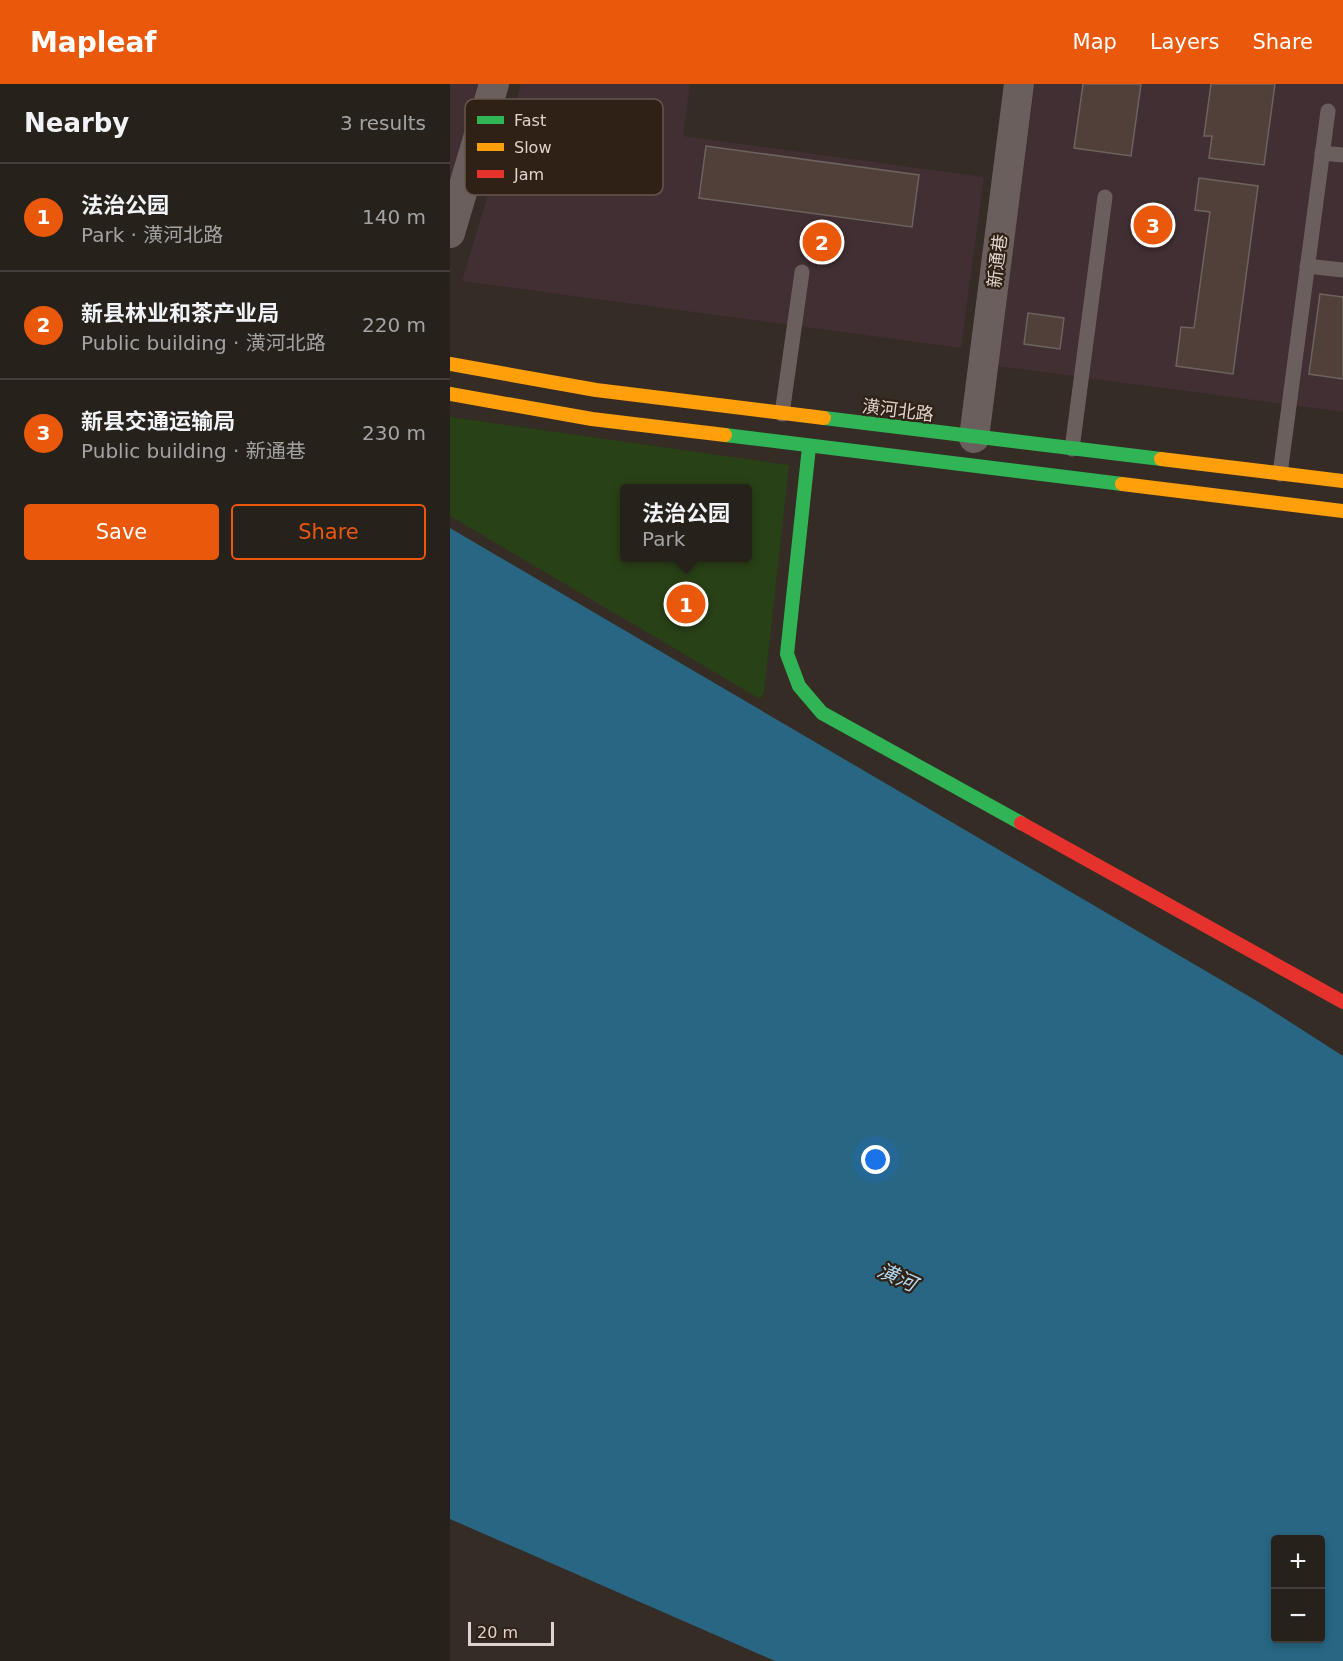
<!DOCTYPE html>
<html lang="en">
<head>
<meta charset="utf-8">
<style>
  body { margin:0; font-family:"DejaVu Sans","Noto Sans SC",sans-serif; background:#332e29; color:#f1f3f6 }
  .controls { position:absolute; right:18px; bottom:18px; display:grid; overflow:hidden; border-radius:6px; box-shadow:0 3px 9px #0003 }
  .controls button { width:54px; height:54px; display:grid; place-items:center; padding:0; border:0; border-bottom:2px solid #433e3b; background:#27211c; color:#f1f3f6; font:30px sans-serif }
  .scale { position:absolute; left:18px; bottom:15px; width:86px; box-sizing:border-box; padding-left:6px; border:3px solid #ded4cd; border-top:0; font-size:16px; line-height:21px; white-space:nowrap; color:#ded4cd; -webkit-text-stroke:4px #302116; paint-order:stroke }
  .you { position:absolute; left:426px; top:1076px; width:21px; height:21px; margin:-15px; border:4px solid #fff; border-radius:50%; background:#1a73e8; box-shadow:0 0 0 9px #1a73e833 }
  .badge { display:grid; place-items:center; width:39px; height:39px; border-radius:50%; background:#ea580c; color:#fff; font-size:20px; font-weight:700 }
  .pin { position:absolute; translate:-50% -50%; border:3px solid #fff; box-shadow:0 2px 6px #0006 }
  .popup { position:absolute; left:170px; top:400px; width:132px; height:78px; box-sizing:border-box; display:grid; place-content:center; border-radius:6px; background:#27211c; filter:drop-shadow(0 2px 4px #0005); font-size:20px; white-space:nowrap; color:#a4a3a3 }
  .popup b { font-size:22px; color:#f1f3f6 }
  .popup::after { content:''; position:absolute; left:50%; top:100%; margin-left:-12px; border:12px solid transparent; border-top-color:#27211c }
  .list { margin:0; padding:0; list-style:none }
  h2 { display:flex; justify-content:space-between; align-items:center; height:78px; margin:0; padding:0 24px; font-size:26px }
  h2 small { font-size:20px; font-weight:400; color:#a4a3a3 }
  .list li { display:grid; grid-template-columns:39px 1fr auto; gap:18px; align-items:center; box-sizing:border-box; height:108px; padding:0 24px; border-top:2px solid #433e3b }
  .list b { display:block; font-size:22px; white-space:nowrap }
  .list p { margin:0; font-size:20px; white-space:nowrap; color:#a4a3a3 }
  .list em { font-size:20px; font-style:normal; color:#a4a3a3 }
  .actions { display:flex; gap:12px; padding:18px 24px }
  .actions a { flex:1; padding:14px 0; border:2px solid #ea580c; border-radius:6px; text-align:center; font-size:21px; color:#ea580c }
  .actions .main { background:#ea580c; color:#fff }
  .map { position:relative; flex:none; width:893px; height:1577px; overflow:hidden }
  header { display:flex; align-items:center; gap:36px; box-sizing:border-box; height:84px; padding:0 30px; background:#ea580c; color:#fff }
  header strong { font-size:28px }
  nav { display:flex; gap:33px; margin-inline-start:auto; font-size:21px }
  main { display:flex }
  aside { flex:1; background:#27211c }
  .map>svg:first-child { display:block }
  .commercial { fill:#412f33 }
  .green { fill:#294117; fill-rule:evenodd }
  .water { fill:#286683; fill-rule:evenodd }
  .building { fill:#513f3a; stroke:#6c635f; stroke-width:1.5 }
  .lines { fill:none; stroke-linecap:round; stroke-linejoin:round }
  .lane { stroke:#6b5f5e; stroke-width:15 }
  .street { stroke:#6b5f5e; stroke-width:30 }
  .fast { stroke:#30b455; stroke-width:14 }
  .slow { stroke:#ff9f0a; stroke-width:14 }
  .jam { stroke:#e5322d; stroke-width:14 }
  .labels { text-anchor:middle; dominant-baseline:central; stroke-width:4.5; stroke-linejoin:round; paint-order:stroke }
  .street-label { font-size:18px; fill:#ded4cd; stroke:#302116 }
  .water-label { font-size:20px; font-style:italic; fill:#b2dbf3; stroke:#302116 }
  .key { fill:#302116; stroke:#64574d; stroke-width:1.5 }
  .key-label { font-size:16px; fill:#ded4cd }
</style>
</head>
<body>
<header>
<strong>Mapleaf</strong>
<nav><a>Map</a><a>Layers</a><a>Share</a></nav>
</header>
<main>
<aside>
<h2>Nearby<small>3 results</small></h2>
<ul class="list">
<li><span class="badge">1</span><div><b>法治公园</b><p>Park · 潢河北路</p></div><em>140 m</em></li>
<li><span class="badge">2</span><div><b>新县林业和茶产业局</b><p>Public building · 潢河北路</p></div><em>220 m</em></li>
<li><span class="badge">3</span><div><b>新县交通运输局</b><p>Public building · 新通巷</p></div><em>230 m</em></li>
</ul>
<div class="actions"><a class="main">Save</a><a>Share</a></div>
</aside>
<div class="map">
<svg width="893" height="1577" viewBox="0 0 893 1577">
  <rect width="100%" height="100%" fill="#342c25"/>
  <g class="commercial">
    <polygon points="0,0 28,0 0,99"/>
    <polygon points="71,0 240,0 233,52 534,93 511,264 12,197"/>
    <polygon points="585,0 893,0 893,328 547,282"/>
  </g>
  <path class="green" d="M0,333l339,48 -25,227 -4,7 -310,-183zM174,404h124v70h-124z"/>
  <path class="water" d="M0,444l812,476 81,52v605h-568l-325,-142zM826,1456h44v98h-44z"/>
  <g class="building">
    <polygon points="633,0 691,0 681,72 624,64"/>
    <polygon points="761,0 825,0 814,81 759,74 762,52 754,52"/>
    <polygon points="256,62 469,91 462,143 249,114"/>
    <polygon points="749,94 808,102 783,290 726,282 731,243 744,244 760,128 745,126"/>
    <polygon points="870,210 893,213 893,295 859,290"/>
    <polygon points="578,229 614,234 610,265 574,260"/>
  </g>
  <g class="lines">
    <g class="lane">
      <polyline points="872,69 893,71"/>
      <polyline points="857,182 893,186"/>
      <polyline points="332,330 352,188"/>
      <polyline points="622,365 655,113"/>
      <polyline points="830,390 878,27"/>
    </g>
    <g class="street">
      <polyline points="0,149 44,0"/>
      <polyline points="524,354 569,0"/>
    </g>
    <g class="fast">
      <polyline points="374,334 711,375"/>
      <polyline points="275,351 672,400"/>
      <polyline points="359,363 337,570 349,602 372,629 571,739"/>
    </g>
    <g class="slow">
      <polyline points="0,280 146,306 374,334"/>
      <polyline points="0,310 142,335 275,351"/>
      <polyline points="711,375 893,397"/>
      <polyline points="672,400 893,427"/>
    </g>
    <polyline class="jam" points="571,739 893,918"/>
  </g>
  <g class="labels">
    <g class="street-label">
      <text transform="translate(547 177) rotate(-83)">新通巷</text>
      <text transform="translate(448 326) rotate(7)">潢河北路</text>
    </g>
    <g class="water-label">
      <text transform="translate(447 1193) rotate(24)">潢河</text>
    </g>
  </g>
  <rect x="15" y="15" width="198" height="96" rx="9" class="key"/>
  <rect x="27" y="32" width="27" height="8" fill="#30b455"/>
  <rect x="27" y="59" width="27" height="8" fill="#ff9f0a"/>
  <rect x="27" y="86" width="27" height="8" fill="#e5322d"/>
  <g class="key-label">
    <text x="64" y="42">Fast</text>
    <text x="64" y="69">Slow</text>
    <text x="64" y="96">Jam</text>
  </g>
</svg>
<div class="controls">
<button>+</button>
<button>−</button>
</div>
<div class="scale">20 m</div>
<div class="you"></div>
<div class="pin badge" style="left:236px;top:520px">1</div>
<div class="popup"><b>法治公园</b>Park</div>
<div class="pin badge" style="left:372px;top:158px">2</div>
<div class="pin badge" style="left:703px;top:141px">3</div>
</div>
</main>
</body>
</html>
